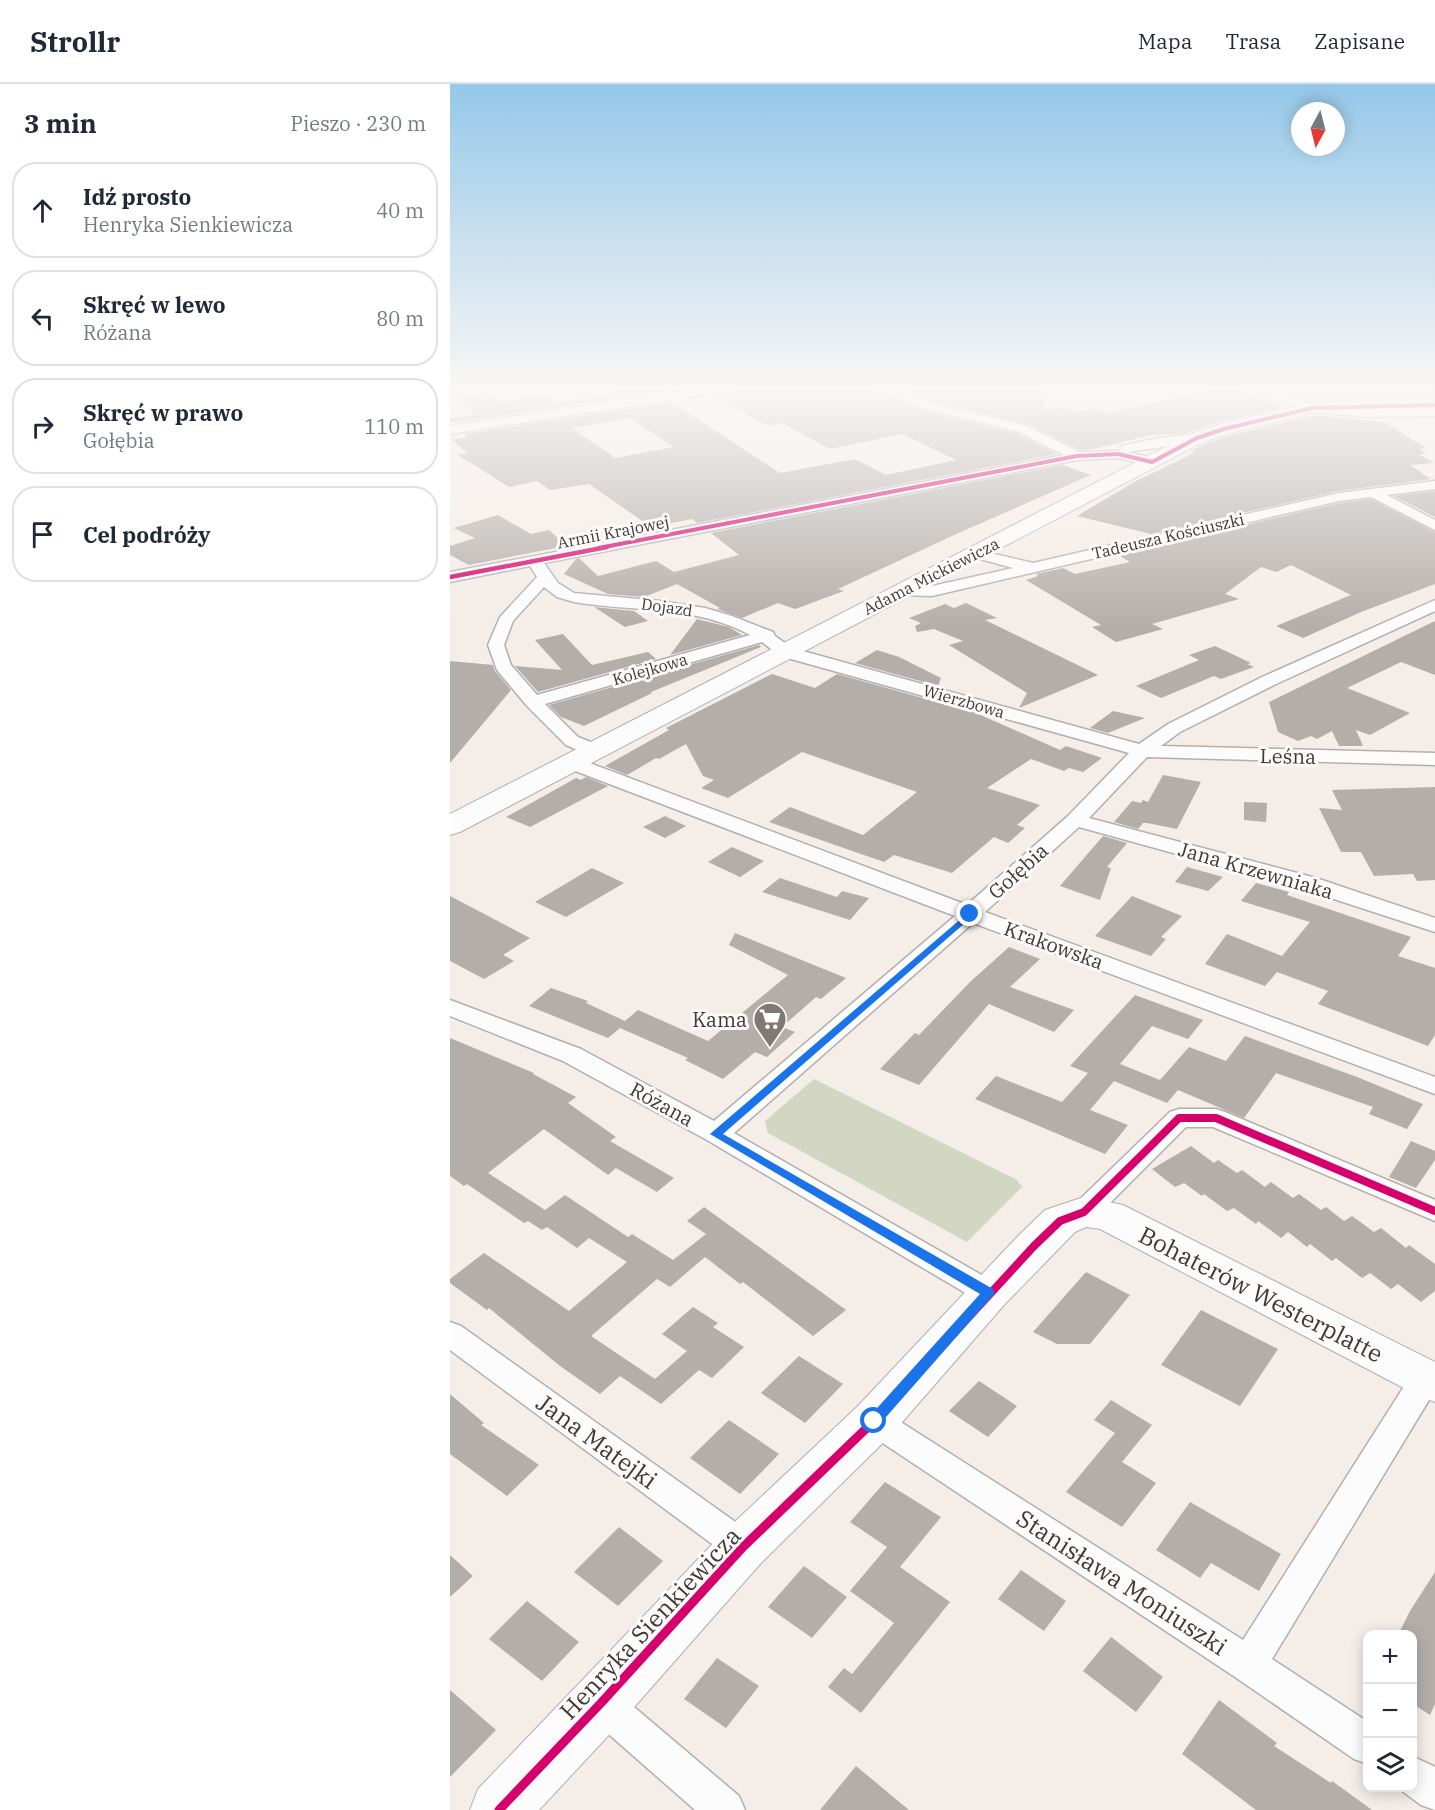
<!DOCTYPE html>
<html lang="pl">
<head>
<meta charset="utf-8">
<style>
  body { margin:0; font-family:"IBM Plex Serif",serif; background:#f2f2f3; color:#1f2937 }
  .controls { position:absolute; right:18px; bottom:18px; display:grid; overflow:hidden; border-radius:12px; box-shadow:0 3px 15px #0003 }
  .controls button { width:54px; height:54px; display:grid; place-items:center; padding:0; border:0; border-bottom:2px solid #e0e1e3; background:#fff; color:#1f2937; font:30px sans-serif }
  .compass { position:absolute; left:841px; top:18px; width:54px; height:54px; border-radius:50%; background:#fff; box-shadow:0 3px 15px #0003; rotate:187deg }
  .stop { position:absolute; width:18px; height:18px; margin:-14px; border:4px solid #1a73e8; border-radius:50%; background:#fff }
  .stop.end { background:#1a73e8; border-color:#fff; box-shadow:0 2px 6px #0008 }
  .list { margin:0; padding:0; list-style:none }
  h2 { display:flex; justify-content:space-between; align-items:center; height:78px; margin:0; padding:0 24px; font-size:26px }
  h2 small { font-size:20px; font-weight:400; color:#747a83 }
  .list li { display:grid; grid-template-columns:39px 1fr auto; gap:18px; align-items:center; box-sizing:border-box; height:96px; margin:0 12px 12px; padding:0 12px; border:2px solid #e0e1e3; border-radius:24px }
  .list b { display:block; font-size:22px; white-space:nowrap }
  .list p { margin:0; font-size:20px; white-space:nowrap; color:#747a83 }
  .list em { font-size:20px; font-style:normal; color:#747a83 }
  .icon { flex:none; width:33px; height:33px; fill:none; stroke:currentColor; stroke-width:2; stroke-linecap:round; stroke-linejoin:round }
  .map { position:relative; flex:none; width:985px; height:1726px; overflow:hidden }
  header { display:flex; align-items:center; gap:36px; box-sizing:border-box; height:84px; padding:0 30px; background:#fff; border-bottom:2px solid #e0e1e3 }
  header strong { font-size:28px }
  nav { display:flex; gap:33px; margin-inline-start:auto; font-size:21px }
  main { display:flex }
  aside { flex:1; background:#fff }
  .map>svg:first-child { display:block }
  .green { fill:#d3d6c3 }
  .building { fill:#b3aeaa; fill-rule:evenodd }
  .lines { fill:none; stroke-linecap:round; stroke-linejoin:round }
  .street-casing { stroke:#b4afac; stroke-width:3 }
  .secondary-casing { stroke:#b4afac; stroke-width:2 }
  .street { fill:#fdfcfc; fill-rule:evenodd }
  .secondary { fill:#fdfcfc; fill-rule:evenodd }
  .cycleway-far3-casing { stroke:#fefbfa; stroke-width:6 }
  .cycleway-far2-casing { stroke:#fefbfa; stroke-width:8 }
  .cycleway-far1-casing { stroke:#fefbfa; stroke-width:11 }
  .cycleway-casing { stroke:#fefbfa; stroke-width:13 }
  .cycleway-far3 { stroke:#d6006c; stroke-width:4 }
  .cycleway-far2 { stroke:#d6006c; stroke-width:4.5 }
  .cycleway-far1 { stroke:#d6006c; stroke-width:8 }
  .cycleway { stroke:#d6006c; stroke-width:9 }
  .route { fill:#1a73e8 }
  .labels { text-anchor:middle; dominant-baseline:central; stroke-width:6; stroke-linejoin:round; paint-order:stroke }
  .far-street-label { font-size:16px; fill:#3e3a37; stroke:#fefbfa }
  .street-label { font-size:20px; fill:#3e3a37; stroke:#fefbfa }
  .poi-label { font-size:20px; fill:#3e3a37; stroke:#fefbfa; text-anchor:end }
  .near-street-label { font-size:24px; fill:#3e3a37; stroke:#fefbfa }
</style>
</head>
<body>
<header>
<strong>Strollr</strong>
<nav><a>Mapa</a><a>Trasa</a><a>Zapisane</a></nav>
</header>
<main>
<aside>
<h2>3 min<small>Pieszo · 230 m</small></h2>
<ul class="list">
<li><svg class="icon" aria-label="ahead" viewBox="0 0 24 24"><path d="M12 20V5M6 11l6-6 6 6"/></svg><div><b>Idź prosto</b><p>Henryka Sienkiewicza</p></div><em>40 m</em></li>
<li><svg class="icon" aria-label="left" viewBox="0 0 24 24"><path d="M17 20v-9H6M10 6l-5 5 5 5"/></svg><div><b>Skręć w lewo</b><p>Różana</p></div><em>80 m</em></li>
<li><svg class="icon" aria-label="right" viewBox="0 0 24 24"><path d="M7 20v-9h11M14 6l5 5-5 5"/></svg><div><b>Skręć w prawo</b><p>Gołębia</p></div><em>110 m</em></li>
<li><svg class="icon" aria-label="arrive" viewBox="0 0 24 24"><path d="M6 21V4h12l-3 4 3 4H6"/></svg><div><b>Cel podróży</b></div></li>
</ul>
</aside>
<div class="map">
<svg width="985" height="1726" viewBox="0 0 985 1726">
  <rect width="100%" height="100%" fill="#f4ede8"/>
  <g class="green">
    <polygon points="825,302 900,302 969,314 985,302 985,311 961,317 873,319 862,319"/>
    <polygon points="364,995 567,1096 572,1103 517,1158 318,1049 315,1037"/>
  </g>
  <g class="building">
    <polygon points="155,302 219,302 216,307 0,339 0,334 25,331 8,312 38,308 48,318 92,312 99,313 105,319 165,310"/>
    <path d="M295,302h77l6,3 37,-3 13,6h6l41,19 93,23 39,20 -360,69 -5,-4 -41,8 -62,-43 -39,6 -13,-9 -28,6 -51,-32 9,-2 -15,-13 15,-3 -3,-3 207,-32 109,71 75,-14 31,16 70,-15 -54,-26 -72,15 -48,-26 -14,3 -54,-31 23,-4zM180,334l44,29 -59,11 -43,-30z"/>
    <polygon points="475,302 487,304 593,302 594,327 613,323 624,328 646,324 656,329 778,302 835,323 767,339 738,349 702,351 643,365 630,366 578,340 485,318 455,305"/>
    <polygon points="865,331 934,338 976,364 969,365 977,370 969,370 984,379 960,381 981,395 888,407 701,450 627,432 686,397 734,374 745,368 741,367 754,360 781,351"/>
    <polygon points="612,381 641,391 504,451 388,505 394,507 345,525 328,519 292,534 267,525 270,524 227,500 194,513 158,510 114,490 126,475 129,474 148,492 206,477 224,488 289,471 261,449"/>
    <polygon points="985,407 985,433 944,412"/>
    <polygon points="921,415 985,448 985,500 911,528 853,554 826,542 901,511 841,481 826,488 811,483 775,510 789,515 702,540 713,545 666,558 642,543 651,541 576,496 588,492 586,490 613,484 625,490 680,478 668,471 889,419"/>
    <polygon points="48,431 81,450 99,446 116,462 19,481 0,471 0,462 25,454 4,444"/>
    <polygon points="516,519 547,534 535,536 648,591 569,624 577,609 499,561 513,557 484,545 467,548 465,542 471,539 459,534 495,520 504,524"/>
    <polygon points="144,523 184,527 198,537 175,543"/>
    <polygon points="247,535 279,543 292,551 220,571"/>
    <polygon points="985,537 985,591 951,578 897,604 960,629 920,651 906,646 913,662 889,662 882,647 867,655 861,652 848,657 828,648 819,618"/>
    <polygon points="113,550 142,581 198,568 206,575 88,608 65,582 112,586 85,556"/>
    <polygon points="309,561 311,563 201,608 202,609 134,642 111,633 99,621"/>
    <polygon points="765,562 801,579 797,580 804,583 771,595 764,592 711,614 686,602 749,576 739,571"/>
    <polygon points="427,566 449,573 491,594 488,602 405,579"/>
    <polygon points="0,577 43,581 45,587 61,606 0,679"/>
    <polygon points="322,590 365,604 387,590 526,629 610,666 616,662 652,674 633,688 619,684 614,687 581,675 537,704 590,721 567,741 575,744 558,759 544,753 502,789 444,771 434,778 319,738 340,723 413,751 467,708 352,668 278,714 251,704 264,696 253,692 236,660 209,675 206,674 177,691 155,682 219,646 216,644"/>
    <polygon points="663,627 695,634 658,649 640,644"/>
    <polygon points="713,691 751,698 727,745 697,739 693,739 688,745 664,738 682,717 691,719 693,716 698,718"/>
    <polygon points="136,693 158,702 80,743 56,733 126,694 131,696"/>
    <polygon points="985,703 985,796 967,797 963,790 924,792 911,768 891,768 869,724 892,726 882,706"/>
    <polygon points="794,718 817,719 816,738 794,736"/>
    <polygon points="215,732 236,742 215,754 193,743"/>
    <polygon points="653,752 677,759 657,783 661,784 650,816 610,802"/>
    <polygon points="282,763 314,777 290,793 258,778"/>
    <polygon points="737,783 773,793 758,807 725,798"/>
    <polygon points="142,784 174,799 116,833 85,818"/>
    <polygon points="330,794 387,813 392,807 419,814 400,836 312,808"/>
    <polygon points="806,799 839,808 837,811 961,853 948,872 985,884 985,951 978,962 868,920 878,907 846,895 827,888 815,902 755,880 777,850 832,872 860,838 791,817"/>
    <polygon points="0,812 80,854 53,871 64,877 34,895 0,877"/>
    <polygon points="682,812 732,832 711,853 716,855 701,872 645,852"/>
    <polygon points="285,849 396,894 371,915 366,913 332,943 345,948 317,973 305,968 273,995 235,976 238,974 170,944 158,954 79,922 101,904 138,917 136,919 175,937 188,926 258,957 338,891 279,861"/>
    <polygon points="559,863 590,875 560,903 624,926 604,948 539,920 469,1001 430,985 465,949 469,951 520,898"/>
    <polygon points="685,911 753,936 738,955 702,942 670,980 710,996 739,963 776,977 795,952 907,993 973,1020 957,1045 919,1030 923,1023 826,989 794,1034 728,1006 717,1019 664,997 640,1026 678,1041 655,1070 525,1015 546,992 612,1018 638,989 620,982"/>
    <polygon points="0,954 84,989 83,990 126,1013 118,1019 166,1053 160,1057 224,1094 207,1108 166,1084 158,1091 94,1045 38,1089 95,1126 115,1111 178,1153 182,1150 223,1176 256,1150 237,1137 254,1123 396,1226 363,1252 293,1198 290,1200 255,1173 220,1203 207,1195 141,1252 205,1295 237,1267 212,1250 243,1223 268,1239 263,1243 294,1263 262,1294 249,1286 211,1320 170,1292 150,1310 110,1282 39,1224 37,1226 0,1199 0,1195 34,1169 119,1227 177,1178 139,1154 127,1164 97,1143 92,1146 78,1137 74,1139 17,1100 14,1102 0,1092"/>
    <polygon points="961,1057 985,1067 985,1076 966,1104 939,1093"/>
    <polygon points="741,1062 764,1079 768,1076 787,1089 792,1086 815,1103 821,1098 843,1114 849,1110 871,1126 876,1123 894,1137 902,1132 924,1148 931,1144 956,1164 959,1161 985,1180 985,1207 971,1218 948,1200 941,1205 920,1189 912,1194 886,1174 882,1177 860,1160 857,1163 838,1148 831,1154 808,1137 806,1140 784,1124 777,1127 754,1110 752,1112 734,1099 725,1103 702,1085"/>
    <polygon points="636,1188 680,1211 640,1260 607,1260 583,1248"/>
    <polygon points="751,1226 828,1265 790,1322 711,1281"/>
    <polygon points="349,1272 393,1300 355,1339 311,1309"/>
    <polygon points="529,1297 567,1322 538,1353 499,1327"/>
    <polygon points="0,1310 34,1339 31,1341 89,1381 57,1412 0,1370"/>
    <polygon points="661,1316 702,1341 672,1378 706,1399 672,1443 616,1408 665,1349 644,1336"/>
    <polygon points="279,1336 329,1370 290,1410 240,1374"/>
    <polygon points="435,1398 491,1433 450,1483 500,1518 411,1629 378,1603 394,1584 402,1590 444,1539 400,1507 437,1463 400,1438"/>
    <polygon points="740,1418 831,1470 809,1507 761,1479 750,1494 706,1466"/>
    <polygon points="169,1443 213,1477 168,1522 124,1488"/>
    <polygon points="0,1471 23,1492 0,1513"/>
    <polygon points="354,1482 397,1513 362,1554 318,1523"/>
    <polygon points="571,1486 616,1517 594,1547 548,1515"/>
    <polygon points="985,1488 985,1620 980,1631 963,1620 963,1551 948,1551 960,1527"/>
    <polygon points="77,1517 129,1558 92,1597 39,1555"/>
    <polygon points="661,1553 713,1593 686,1628 633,1587"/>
    <polygon points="267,1574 309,1602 276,1644 234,1615"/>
    <polygon points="0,1606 46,1646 0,1693"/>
    <polygon points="769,1616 827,1659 824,1662 881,1699 882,1697 922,1726 806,1726 732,1670"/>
    <polygon points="406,1682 459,1726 370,1726"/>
  </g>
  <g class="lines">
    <defs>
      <g id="street">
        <polygon points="264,302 293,302 287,305 0,350 0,342"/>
        <path d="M428,302h15l41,18 93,22 52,26 41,-1 1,-5c15,-3 71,-17 82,-8l-6,4 -70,10 30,7 1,3 -6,4 -34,-8 -41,2 -533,103 14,20 16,10 86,8 45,7 27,8 41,16 2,4 17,12 347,96 29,-20 94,-47 173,-77v11l-161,74 -94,47 -19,14 274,7v12l-288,-8 -58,61 227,60 119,40v14l-135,-44 -221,-61 -94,85 450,165v17l-462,-171 -239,210 265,152 5,8 -5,8 -10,3 -10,-3 -272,-161 -144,-79 -113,-45v-16l131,49 133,72 241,-205 -390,-149 -2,-4 2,-4h14l388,146 101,-89 61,-63 -349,-97 -18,-14 -217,62 33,33 25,10 2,4 -2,4h-14l-23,-10 -39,-39 -30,-36 -9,-25 12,-28 37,-40 -7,-11 -80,16v-10l614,-117 -45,-23 -93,-23zM94,503l13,10 17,5c59,10 122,3 176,33l-213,60 -26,-30 -7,-20 9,-24z"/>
        <polygon points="796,302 813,302 868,324 873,321 915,325 985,324 985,332 915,333 873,329 867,325 862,328"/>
        <polygon points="985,397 985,405 937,411 985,436 985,446 921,413 889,417 482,512 452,511 444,506 452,501 482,502 563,484 519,472 517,469 519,466 524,465 583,479 889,409"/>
        <polygon points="729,1025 766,1025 775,1028 985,1116 985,1137 763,1043 736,1043 644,1135 634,1138 624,1135 620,1128 624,1121 720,1028"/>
        <polygon points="0,1238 11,1242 305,1452 310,1463 305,1474 293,1479 281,1474 0,1266"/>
        <polygon points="976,1281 985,1284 985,1306 822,1575 918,1638 918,1680 904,1675 785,1593 413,1346 408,1337 413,1328 424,1324 435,1328 793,1556 965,1285"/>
        <polygon points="151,1600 164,1606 289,1712 295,1726 245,1726 138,1632 132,1619 138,1606"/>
        <polygon points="962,1672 985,1683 985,1726 971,1721 948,1704 962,1704"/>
      </g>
      <g id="secondary">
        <polygon points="985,315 985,325 862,329 780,349 753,358 10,748 0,751 0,730 741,350 768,341 862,319"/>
        <polygon points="634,1113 673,1121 985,1278 985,1318 969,1312 650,1145 636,1143 625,1148 554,1221 441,1351 311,1479 171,1638 89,1726 20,1726 28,1705 275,1447 407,1323 569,1151 595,1126"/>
      </g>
    </defs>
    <use href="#street" class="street-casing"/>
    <use href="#secondary" class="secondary-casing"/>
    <use href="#street" class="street"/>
    <use href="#secondary" class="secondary"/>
    <defs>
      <polyline id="cycleway-far3" points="149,464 627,372 668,370 702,378 747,354 774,345 862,324 985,321"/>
      <polyline id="cycleway-far2" points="0,493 157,463"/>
      <polyline id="cycleway-far1" points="472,1284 584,1162 610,1137 634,1128 729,1034 766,1034 985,1127"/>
      <polyline id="cycleway" points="49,1726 151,1619 293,1463 424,1337 473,1282"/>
    </defs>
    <use href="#cycleway-far3" class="cycleway-far3-casing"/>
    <use href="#cycleway-far2" class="cycleway-far2-casing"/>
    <use href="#cycleway-far1" class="cycleway-far1-casing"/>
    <use href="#cycleway" class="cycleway-casing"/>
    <use href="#cycleway-far3" class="cycleway-far3"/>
    <use href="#cycleway-far2" class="cycleway-far2"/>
    <use href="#cycleway-far1" class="cycleway-far1"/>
    <use href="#cycleway" class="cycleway"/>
  </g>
  <linearGradient id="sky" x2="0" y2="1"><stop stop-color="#95c8e9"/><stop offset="0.56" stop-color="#faf7f5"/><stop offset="1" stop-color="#faf7f5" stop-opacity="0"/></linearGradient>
  <rect width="985" height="544" fill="url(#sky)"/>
  <polygon class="route" points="520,827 525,830 523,832 273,1050 543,1205 545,1209 429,1341 419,1341 417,1337 419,1333 530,1210 260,1050"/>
  <defs>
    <symbol id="supermarket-pin" viewBox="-11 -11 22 30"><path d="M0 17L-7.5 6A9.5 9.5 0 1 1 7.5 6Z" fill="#7e7975" stroke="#fefbfa"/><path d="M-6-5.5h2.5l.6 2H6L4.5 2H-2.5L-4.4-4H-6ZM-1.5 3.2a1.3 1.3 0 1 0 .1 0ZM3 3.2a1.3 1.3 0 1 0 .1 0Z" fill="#fff"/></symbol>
  </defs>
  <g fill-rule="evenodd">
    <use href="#supermarket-pin" x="301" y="916" width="38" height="52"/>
  </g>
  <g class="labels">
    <g class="far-street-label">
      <text transform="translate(163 448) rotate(-11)">Armii Krajowej</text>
      <text transform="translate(718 452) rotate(-13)">Tadeusza Kościuszki</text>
      <text transform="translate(481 492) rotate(-27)">Adama Mickiewicza</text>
      <text transform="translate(217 523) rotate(8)">Dojazd</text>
      <text transform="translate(200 585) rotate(-16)">Kolejkowa</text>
      <text transform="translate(514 617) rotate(16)">Wierzbowa</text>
    </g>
    <g class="street-label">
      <text transform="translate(838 672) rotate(1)">Leśna</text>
      <text transform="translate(806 786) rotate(16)">Jana Krzewniaka</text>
      <text transform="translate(568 787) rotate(-42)">Gołębia</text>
      <text transform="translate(604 861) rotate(20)">Krakowska</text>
      <text transform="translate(212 1020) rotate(29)">Różana</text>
    </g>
    <g class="poi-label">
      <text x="297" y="935">Kama</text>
    </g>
    <g class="near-street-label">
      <text transform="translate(811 1210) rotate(27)">Bohaterów Westerplatte</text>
      <text transform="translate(147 1357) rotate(36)">Jana Matejki</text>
      <text transform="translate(672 1498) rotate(33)">Stanisława Moniuszki</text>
      <text transform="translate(200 1539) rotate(-47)">Henryka Sienkiewicza</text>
    </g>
  </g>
</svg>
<div class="controls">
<button>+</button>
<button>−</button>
<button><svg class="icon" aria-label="layers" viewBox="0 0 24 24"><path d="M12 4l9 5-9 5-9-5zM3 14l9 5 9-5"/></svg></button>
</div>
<svg class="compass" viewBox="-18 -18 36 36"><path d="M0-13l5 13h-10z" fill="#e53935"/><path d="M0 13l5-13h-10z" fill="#747a83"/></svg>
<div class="stop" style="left:424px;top:1337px"></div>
<div class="stop end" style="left:520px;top:830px"></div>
</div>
</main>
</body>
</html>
